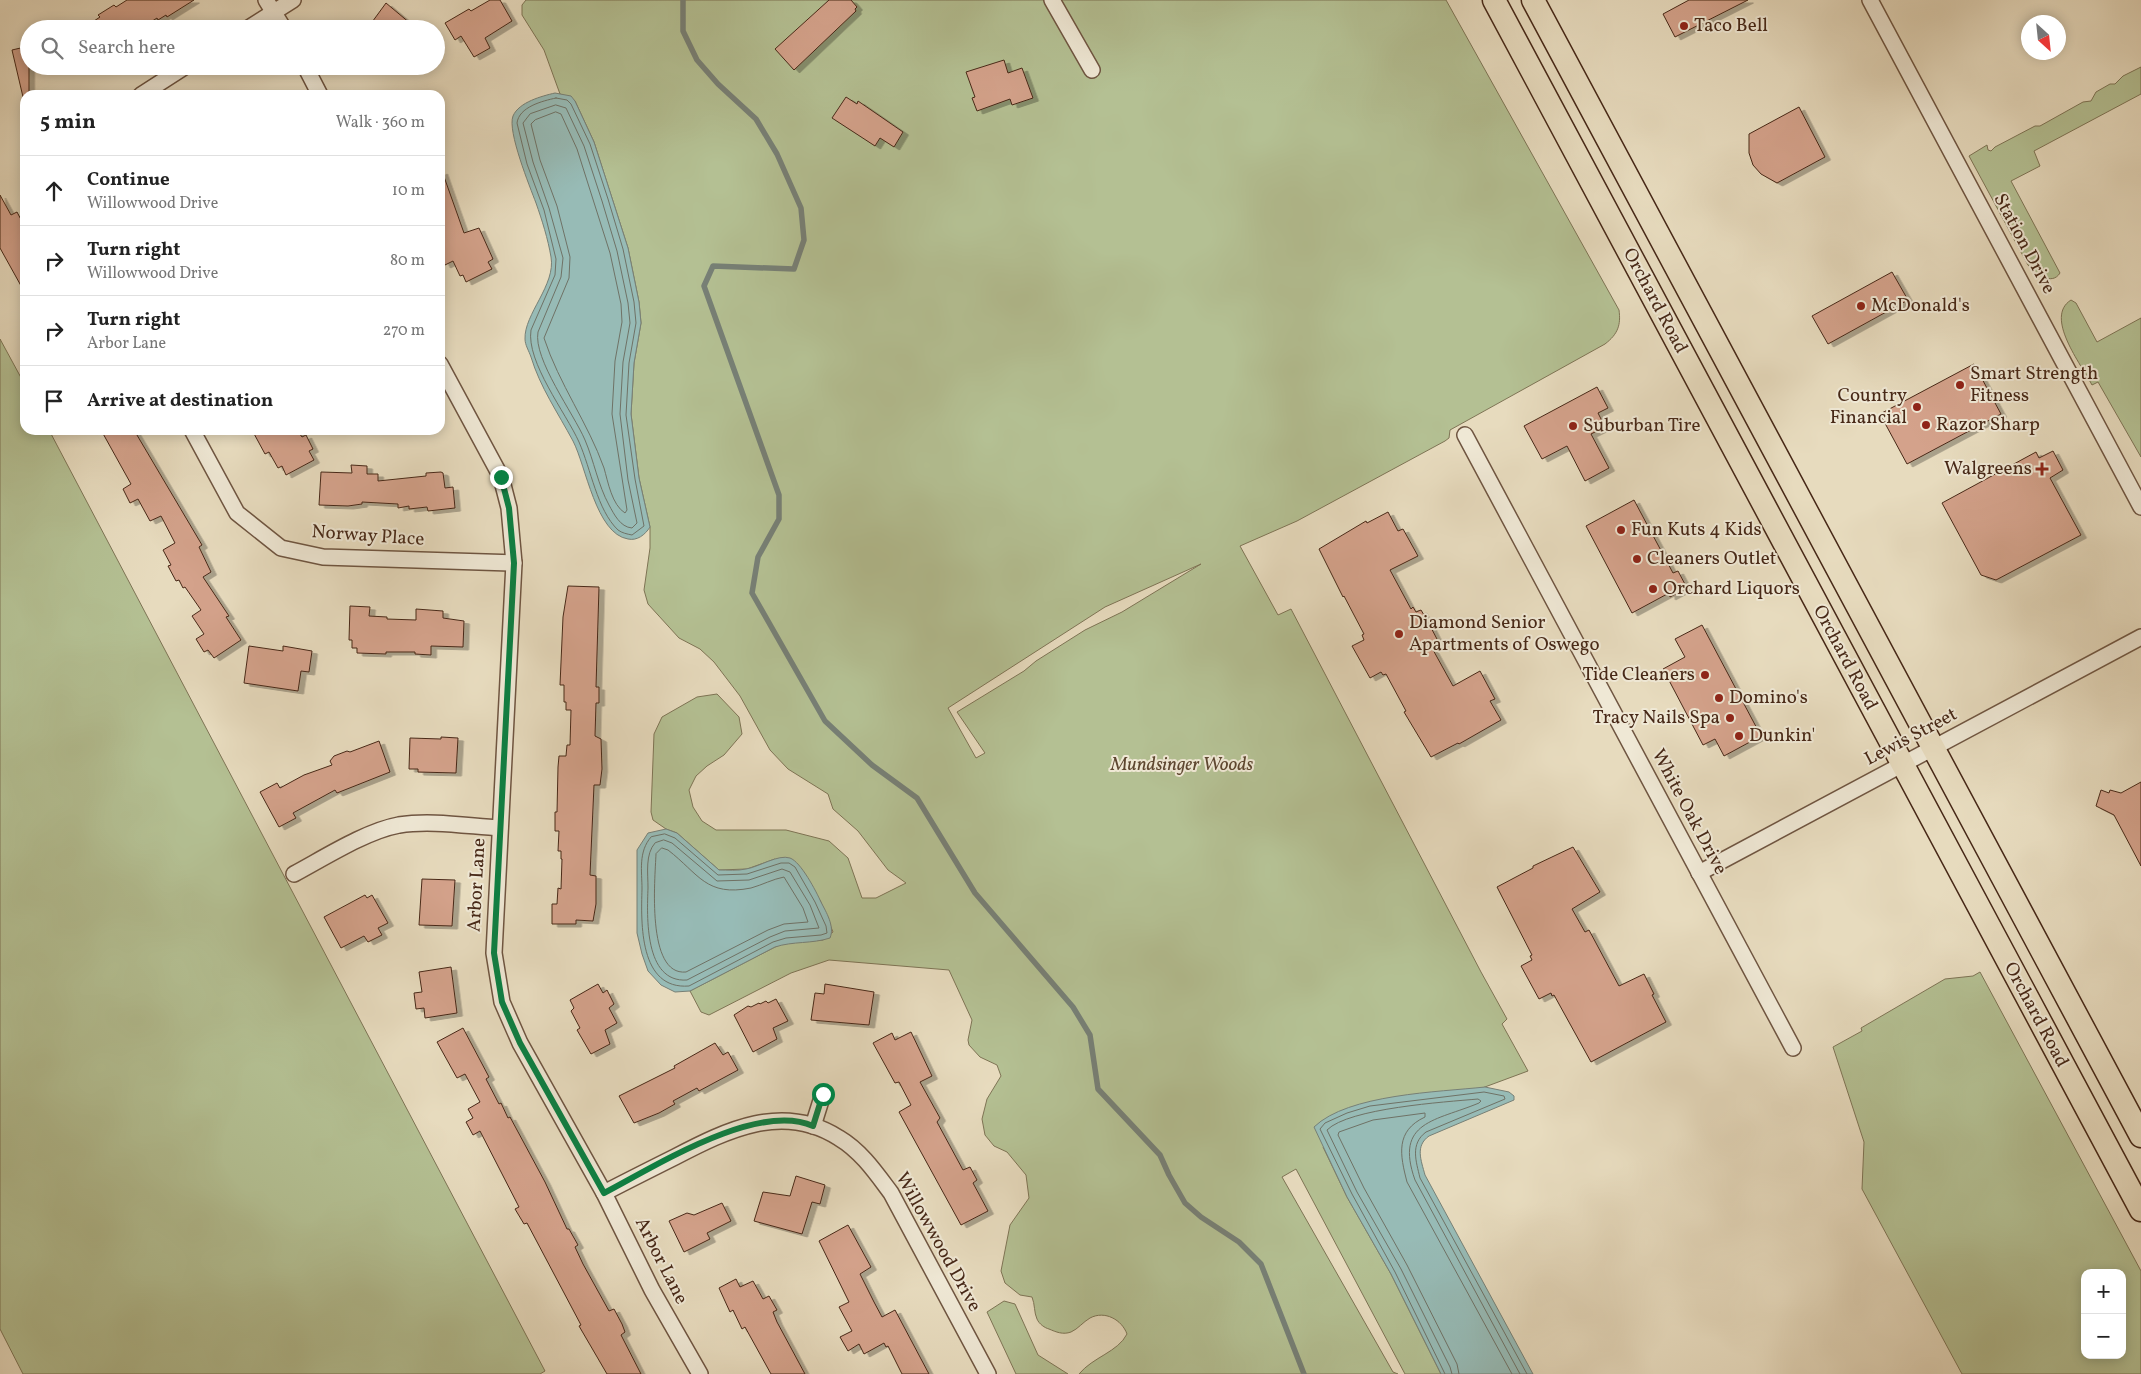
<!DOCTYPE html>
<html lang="en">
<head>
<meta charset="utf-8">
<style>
  body { margin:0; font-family:Vollkorn,serif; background:#f2f2f2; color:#222 }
  .controls { position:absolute; right:15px; bottom:15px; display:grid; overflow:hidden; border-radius:10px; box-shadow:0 2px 12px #0003 }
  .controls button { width:45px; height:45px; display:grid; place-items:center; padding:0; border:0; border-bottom:1px solid #e0e0e0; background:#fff; color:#222; font:25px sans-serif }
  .compass { position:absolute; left:2021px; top:15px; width:45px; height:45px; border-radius:50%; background:#fff; box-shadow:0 2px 12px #0003; rotate:153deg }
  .stop { position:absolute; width:15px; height:15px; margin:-11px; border:4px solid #0b8043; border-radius:50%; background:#fff }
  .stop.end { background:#0b8043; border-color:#fff; box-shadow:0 1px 5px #0008 }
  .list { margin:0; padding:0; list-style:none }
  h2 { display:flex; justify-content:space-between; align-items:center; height:65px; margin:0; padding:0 20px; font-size:21px }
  h2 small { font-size:16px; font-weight:400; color:#767676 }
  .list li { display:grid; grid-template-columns:32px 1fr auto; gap:15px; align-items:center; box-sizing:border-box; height:70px; padding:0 20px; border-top:1px solid #e0e0e0 }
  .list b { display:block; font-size:19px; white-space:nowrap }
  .list p { margin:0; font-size:16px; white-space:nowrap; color:#767676 }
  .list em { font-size:16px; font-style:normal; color:#767676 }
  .icon { flex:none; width:28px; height:28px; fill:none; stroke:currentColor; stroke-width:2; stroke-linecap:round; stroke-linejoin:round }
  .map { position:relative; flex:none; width:2141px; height:1374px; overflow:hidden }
  .search { position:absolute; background:#fff; box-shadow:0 2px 12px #0003; left:20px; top:20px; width:425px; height:55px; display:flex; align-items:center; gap:12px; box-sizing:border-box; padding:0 18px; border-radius:28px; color:#767676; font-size:19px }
  .panel { position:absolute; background:#fff; box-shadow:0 2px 12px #0003; left:20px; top:90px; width:425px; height:345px; border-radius:15px }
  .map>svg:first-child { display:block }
  .green { fill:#b4c093; stroke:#7e7455; fill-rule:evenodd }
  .water { fill:#97bbb6; stroke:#778076 }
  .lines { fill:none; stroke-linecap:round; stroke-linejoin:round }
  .shore { stroke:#6f7266; stroke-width:1 }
  .stream { stroke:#778076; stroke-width:5.5 }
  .building { fill:#d4a28b; stroke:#472817; filter:url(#shadow) }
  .street-casing { stroke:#6f5541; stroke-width:18 }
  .primary-casing { stroke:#472817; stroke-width:25 }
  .street { stroke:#efe8d5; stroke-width:15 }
  .primary { stroke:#e7dbbe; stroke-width:22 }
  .route { stroke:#0b8043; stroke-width:6 }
  .poi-dot { fill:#8f2418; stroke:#efe8d5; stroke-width:2 }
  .labels { text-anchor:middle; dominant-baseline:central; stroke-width:4; stroke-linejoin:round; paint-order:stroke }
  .poi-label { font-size:19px; fill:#472817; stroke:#efe8d5; text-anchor:start }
  .street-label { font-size:19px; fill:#472817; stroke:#efe8d5 }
  .park-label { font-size:19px; font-style:italic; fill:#5d4630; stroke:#efe8d5 }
</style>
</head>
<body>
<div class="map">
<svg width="2141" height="1374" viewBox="0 0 2141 1374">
  <defs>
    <filter id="shadow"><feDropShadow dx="5.5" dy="3" stdDeviation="0" flood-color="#0004"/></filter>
  </defs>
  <rect width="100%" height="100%" fill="#e7dbbe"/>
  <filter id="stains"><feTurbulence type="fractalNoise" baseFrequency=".004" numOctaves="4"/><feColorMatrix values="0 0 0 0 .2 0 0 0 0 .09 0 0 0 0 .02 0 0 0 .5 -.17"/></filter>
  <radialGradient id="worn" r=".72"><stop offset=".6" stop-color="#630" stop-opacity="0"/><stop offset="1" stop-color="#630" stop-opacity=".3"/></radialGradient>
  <g class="green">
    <path d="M526,0h920l173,310c2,15 -1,24 -14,34l-155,86 -1,8 -4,3 -148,80 -57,25 38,69 13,-6 190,363 26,47 -5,5 26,47 -205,76 24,50 44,77 50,100h-36l-109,-205 -14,8 111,195 5,2h-319c14,-17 39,-22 48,-40 -5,-14 -22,-24 -37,-16 -7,4 -12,11 -19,14 -8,3 -15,0 -22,-3 -4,-1 -10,-5 -12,-10 -3,-6 -2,-15 -5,-22l-12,-2 -15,-12 -4,-12 9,-46 19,-27 -3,-23 -19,-23 -13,-6 -9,-11 -3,-16 5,-20 14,-23 -4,-11 -17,-8 -11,-12 -1,-5 4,-20 -23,-50 -120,-10 -38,13 -82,42 -8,-3 -11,-21 85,-44 12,-5 36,-2 10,-8 -13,-32 -45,-41 -28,10 -28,1 -42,-37 -11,-4 -13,-9 -2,-8 3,-78 8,-17 35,-20 20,-3 22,23 3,17 -18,21 -17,11 -11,10 -7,14 4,17 9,14 14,9h70l43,11 19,17 14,40h14l30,-15 -18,-13 -30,-39 -25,-22 -5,-15 -40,-25 -18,-19 -30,-54 -26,-34 -14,-13 -21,-11 -31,-34 -4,-14 6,-42v-21l-11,-49 -8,-64 3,-51 7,-40 -2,-21 -11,-54 -34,-106 -19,-41 -15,-7 -16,-44 -22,-35v-10zM1201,564l-79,48 -37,18 -49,31 -12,10 -67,41 28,41 -9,5 -28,-50 157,-101z"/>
    <path d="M2141,67v27l-107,57 6,15 -29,15 49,92c-8,13 -25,1 -32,-8l-59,-109 18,-11 1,5 3,1 4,-4 40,-21h5l43,-24 8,-1 5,-9 14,-8h5l8,-8z"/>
    <path d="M2071,300l5,3 21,39 44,-24v139l-43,-75 -6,3c-11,-21 -48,-68 -21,-85z"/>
    <polygon points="0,339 25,385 25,430 49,430 545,1371 540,1374 23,1374 0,1329"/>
    <path d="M1980,972l161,299v103h-179l-100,-185 2,-47 -31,-95 29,-16 -1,-3 84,-49 28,-3zM2085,1273h37v82h-37z"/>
    <polygon points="1004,1301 1015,1304 1038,1355 1068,1374 1016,1374 987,1312"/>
  </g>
  <g class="water">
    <path d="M555,93l16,3 4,5 19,41 18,56 16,50 11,54 2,21 -7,40 -3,51 8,64 11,49c-5,8 -13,14 -22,12 -32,-5 -42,-73 -55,-98 -15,-28 -33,-54 -42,-84 -2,-6 -6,-12 -6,-18 -1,-25 31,-54 26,-82 -3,-18 -9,-37 -15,-54 -6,-16 -29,-72 -23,-87 6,-14 29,-20 42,-23z"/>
    <path d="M666,829l11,4 42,37c9,0 18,1 27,-1 13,-2 32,-15 44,-11 11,4 26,33 31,44 5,10 14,24 9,36 -18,6 -37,3 -55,9l-85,44 -15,1 -14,-7 -13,-14 -6,-17 -5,-21v-83l11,-17z"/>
    <path d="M1485,1087l24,5 5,4v4l-85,36c-14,10 -8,24 -4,39l108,199h-92l-50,-100 -44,-77 -33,-70c34,-33 125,-35 171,-40z"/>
  </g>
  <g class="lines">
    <g class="shore">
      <path d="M556,98l11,2 4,4 19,40 18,55 15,50 11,53 2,21 -7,40 -3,52 9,64 9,47 -12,9c-5,-1 -10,-2 -14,-5 -21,-20 -27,-61 -39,-88 -13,-29 -53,-80 -48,-112l24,-55 1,-16 -12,-49 -17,-46 -10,-41c2,-16 25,-22 39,-25z"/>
      <path d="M556,105l10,3 18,38 18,55 15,50 11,52 2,20 -7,39 -3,52 8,66 9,43 -5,5c-12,-1 -18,-14 -23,-23 -11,-20 -15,-44 -24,-65 -11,-26 -52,-81 -47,-108l23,-55 2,-19 -14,-50 -16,-46 -10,-39 7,-9z"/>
      <path d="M556,112l5,2 16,35 33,104 11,51 1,18 -7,39 -3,53 15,96 -2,3c-13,-8 -17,-31 -21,-45 -16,-45 -45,-84 -60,-130l25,-60 1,-21 -13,-51 -17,-46 -9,-36 4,-4z"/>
      <path d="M665,834l10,4 43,37 29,-1 34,-11h8l6,4 20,35 11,24 1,7 -6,2 -35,3 -13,4 -84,44c-50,4 -48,-63 -47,-97 0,-18 -4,-37 9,-52z"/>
      <path d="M664,840l8,3 45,38 32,-1 33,-11 8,3 20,33 9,23 -34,3 -15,6 -83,43c-43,3 -40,-64 -39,-92 0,-15 -3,-34 7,-45z"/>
      <path d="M662,848l6,2c31,24 38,47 83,38 11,-3 22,-9 33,-11l19,31 5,14 -24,2 -16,6 -82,42c-40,4 -31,-93 -30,-118z"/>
      <path d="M1445,1374l-50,-102 -43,-78 -32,-65 5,-6 22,-10 23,-7 114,-14 20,4 1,3 -79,33c-16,12 -10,29 -6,46l107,196"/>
      <path d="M1452,1374l-2,-7 -49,-98 -44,-77 -30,-62c22,-22 118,-28 151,-31l3,2 -2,2c-43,18 -85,18 -64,77l105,194"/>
      <path d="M1459,1374l-2,-10 -50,-99 -43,-77 -26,-53 1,-3 34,-12 52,-7v4c-30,14 -25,38 -18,65l105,192"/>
    </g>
    <polyline class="stream" points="683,0 683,31 697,60 718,84 756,119 777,154 801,208 804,240 794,269 713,266 704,286 779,495 779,519 758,557 752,593 825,721 872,765 917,798 975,893 1073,1007 1090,1035 1098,1089 1160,1155 1169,1175 1185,1203 1201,1217 1239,1242 1261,1264 1304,1374"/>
  </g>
  <g class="building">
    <polygon points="127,0 194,0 167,17 166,15 158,20 157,18 140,29 82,29 100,17 98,15 114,5 116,7"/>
    <polygon points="490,0 500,0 512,21 485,38 490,48 474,57 461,36 455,40 445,23 469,9 471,11"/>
    <polygon points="829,0 851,0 857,7 855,9 856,11 794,70 775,49"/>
    <polygon points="1689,0 1748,0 1675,37 1663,14"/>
    <polygon points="386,3 417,29 367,29"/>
    <polygon points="29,46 29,95 23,97 12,50"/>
    <polygon points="1004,60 1008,73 1022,68 1033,98 1012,105 1010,99 977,111 972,98 975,97 966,72"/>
    <polygon points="846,97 857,104 858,101 903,132 894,147 880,138 875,146 832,118"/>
    <polygon points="1799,107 1825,157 1777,183 1761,174 1753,165 1749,153 1749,134"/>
    <polygon points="442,171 464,233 479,228 493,259 488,262 492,269 466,282 463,275 460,276 453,261 445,265 440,255 440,172"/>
    <polygon points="0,195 11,215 17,212 25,227 25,293 0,248"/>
    <polygon points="1892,272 1908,300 1828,344 1812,316"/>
    <polygon points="1974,364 2001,414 1907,464 1880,414"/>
    <polygon points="1597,387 1608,408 1598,413 1605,427 1591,434 1609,468 1585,481 1567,446 1542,459 1524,426"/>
    <polygon points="101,430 134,430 202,545 199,547 211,572 203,577 229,616 226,617 241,640 214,658 208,650 204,652 196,639 204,634 192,616 201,610 185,587 183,588 179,580 176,581 168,566 171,565 163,550 175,543 161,516 150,521 138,499 130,503 123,489 131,484"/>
    <polygon points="252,430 297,430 302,437 306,435 313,449 309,451 314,460 286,475 282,466 278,468 269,452 265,454"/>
    <polygon points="2053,451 2063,470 2050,478 2081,535 1996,580 1981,575 1942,503 2036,452 2039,458"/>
    <polygon points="351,465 367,466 367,474 378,474 378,481 426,476 426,473 441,472 443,473 445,488 453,487 455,508 428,511 427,507 409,509 409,506 398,508 398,504 362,502 362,504 348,506 319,505 321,472 352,473"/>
    <polygon points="1634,500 1673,573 1678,571 1687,588 1670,597 1669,593 1632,613 1586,526"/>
    <polygon points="1388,512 1398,531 1403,529 1418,556 1390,570 1411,609 1413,607 1416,612 1421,610 1427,620 1438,641 1434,644 1435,647 1432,648 1453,686 1480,671 1495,699 1490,701 1501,720 1459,744 1458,743 1431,757 1404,712 1406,711 1386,674 1383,675 1381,672 1370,678 1352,646 1364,640 1362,635 1364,634 1344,596 1343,597 1319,549 1366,521 1367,523"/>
    <polygon points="568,586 599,587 596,687 599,687 599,703 596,703 595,736 601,739 602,769 600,785 594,785 590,875 596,876 596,904 593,921 576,920 576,924 552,924 552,904 557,904 558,888 561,889 562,859 561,859 561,851 558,851 559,831 555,831 555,812 557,812 558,767 559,756 566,756 567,745 570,745 571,710 566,710 566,702 564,702 564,685 560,685 563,617"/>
    <polygon points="350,606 370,607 369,616 387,617 387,619 416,620 416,609 443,611 443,618 464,621 463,647 431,646 431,655 415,654 415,652 386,652 386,654 357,653 357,648 352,648 352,640 349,640"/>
    <polygon points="1702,625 1761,736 1724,756 1715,739 1703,745 1663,669 1685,657 1675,639"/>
    <polygon points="249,646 283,651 283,646 312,651 309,672 301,671 298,691 244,683"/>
    <polygon points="441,737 458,738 456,773 418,772 418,769 409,769 410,738 441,739"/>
    <polygon points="379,741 390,772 337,793 335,790 293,813 296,818 279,827 260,792 277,783 280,788 304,775 332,765 330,761 334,756 347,751 350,752"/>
    <polygon points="2141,782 2141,866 2114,815 2096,806 2101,790 2109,793 2110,790 2121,793"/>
    <polygon points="1573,847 1600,892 1572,909 1585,932 1589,930 1619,986 1644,974 1654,994 1652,995 1666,1022 1591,1062 1554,995 1552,996 1551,993 1539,999 1521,966 1532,960 1530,956 1532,955 1497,887 1533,868 1533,866"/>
    <polygon points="422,879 455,880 452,926 419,925"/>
    <polygon points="365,895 367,898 372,895 388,923 378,928 382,935 368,942 364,936 341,948 324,917"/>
    <polygon points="451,967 457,1013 425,1018 424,1008 416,1009 414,993 422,992 419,972"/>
    <polygon points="598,984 603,993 607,990 614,1004 609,1008 617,1023 605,1030 610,1044 591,1054 577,1030 580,1028 571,1011 574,1008 570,1000"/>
    <polygon points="825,984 874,992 869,1025 811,1020 815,993 824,994"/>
    <polygon points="776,999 788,1021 773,1028 777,1039 753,1052 734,1015 748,1006 751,1007 759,1003 760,1004 766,1001 768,1003"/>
    <polygon points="463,1028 489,1077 486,1079 499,1104 501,1103 508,1118 510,1117 545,1182 567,1229 569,1229 578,1245 575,1247 583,1264 609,1311 614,1309 622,1324 625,1332 621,1335 641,1374 607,1374 579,1326 581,1325 527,1223 524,1224 515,1209 519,1207 480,1131 473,1135 466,1122 473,1118 468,1109 480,1102 465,1074 457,1078 437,1042"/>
    <polygon points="911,1032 932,1076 920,1082 940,1118 937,1122 963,1170 970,1167 977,1180 973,1183 988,1211 961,1225 899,1112 911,1105 899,1082 895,1083 873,1043 892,1033 895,1040"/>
    <polygon points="715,1043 723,1055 728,1052 738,1070 699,1091 697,1088 673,1101 675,1104 659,1113 634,1123 619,1096 675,1068 674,1066"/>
    <polygon points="796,1176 825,1185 820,1204 812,1202 802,1234 754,1221 763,1192 790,1196"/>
    <polygon points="722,1203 731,1221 707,1233 710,1239 684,1252 669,1221 687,1213 694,1215"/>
    <polygon points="848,1225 871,1267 860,1274 874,1302 882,1317 895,1310 929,1374 902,1374 888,1346 886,1347 884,1343 864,1354 859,1344 848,1351 840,1337 852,1331 839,1307 849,1302 819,1241"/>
    <polygon points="736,1279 740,1287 753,1281 763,1299 769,1296 777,1310 773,1312 777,1322 805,1374 771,1374 745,1327 742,1329 733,1310 730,1312 719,1288"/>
  </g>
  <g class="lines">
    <defs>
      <g id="street">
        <polyline points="266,0 284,29"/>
        <polyline points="1052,0 1092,70"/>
        <polyline points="1870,0 2141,507"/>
        <polyline points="247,29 293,0"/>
        <polyline points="305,66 320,95"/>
        <polyline points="141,95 186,66"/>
        <polyline points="440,364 501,477 509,508 514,563 494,953 502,1002 520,1043 604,1193 652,1290 700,1374"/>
        <polyline points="192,430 237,513 281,548 323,557 514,563"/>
        <polyline points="1465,435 1793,1048"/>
        <polyline points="1699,873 2141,637"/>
        <path d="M294,874c30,-16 72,-43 105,-49 32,-5 68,1 101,3"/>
        <polyline points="813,1126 823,1094"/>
        <path d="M604,1193c23,-12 47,-24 71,-36 52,-27 108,-55 164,-19 22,13 37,35 52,55l97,181"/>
      </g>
      <g id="primary">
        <polyline points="1494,0 2141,1210"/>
        <polyline points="1533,0 2141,1136"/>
      </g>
    </defs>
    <use href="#street" class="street-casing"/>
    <use href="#primary" class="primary-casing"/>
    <use href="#street" class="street"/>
    <use href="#primary" class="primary"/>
  </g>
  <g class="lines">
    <path class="route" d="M501,477l8,31 5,55 -20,390 8,49 18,41 84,150c50,-26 153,-92 209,-67l10,-32"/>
  </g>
  <g class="poi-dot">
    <circle cx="1684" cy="26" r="5"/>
    <circle cx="1861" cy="306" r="5"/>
    <circle cx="1960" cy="385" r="5"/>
    <circle cx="1917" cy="407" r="5"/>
    <circle cx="1926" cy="425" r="5"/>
    <circle cx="1573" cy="426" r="5"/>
    <path d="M2039.5 461.5h5v5h5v5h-5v5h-5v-5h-5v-5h5z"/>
    <circle cx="1621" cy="530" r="5"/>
    <circle cx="1637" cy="559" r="5"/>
    <circle cx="1653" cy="589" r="5"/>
    <circle cx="1399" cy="634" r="5"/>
    <circle cx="1705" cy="675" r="5"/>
    <circle cx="1719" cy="698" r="5"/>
    <circle cx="1730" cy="718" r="5"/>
    <circle cx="1739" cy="736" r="5"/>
  </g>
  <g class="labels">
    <g class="poi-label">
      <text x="1694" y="26">Taco Bell</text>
      <text x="1871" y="306">McDonald's</text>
      <text x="1970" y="374">Smart Strength<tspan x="1970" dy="22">Fitness</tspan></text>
      <text x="1907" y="396" text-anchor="end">Country<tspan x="1907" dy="22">Financial</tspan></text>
      <text x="1936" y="425">Razor Sharp</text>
      <text x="1583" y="426">Suburban Tire</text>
      <text x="2032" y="469" text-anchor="end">Walgreens</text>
      <text x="1631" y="530">Fun Kuts 4 Kids</text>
      <text x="1647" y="559">Cleaners Outlet</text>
      <text x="1663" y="589">Orchard Liquors</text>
      <text x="1409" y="623">Diamond Senior<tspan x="1409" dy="22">Apartments of Oswego</tspan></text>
      <text x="1695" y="675" text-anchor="end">Tide Cleaners</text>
      <text x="1729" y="698">Domino's</text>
      <text x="1720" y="718" text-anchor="end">Tracy Nails Spa</text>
      <text x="1749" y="736">Dunkin'</text>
    </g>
    <g class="street-label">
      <text transform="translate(2024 244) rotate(62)">Station Drive</text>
      <text transform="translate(1655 301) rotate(62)">Orchard Road</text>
      <text transform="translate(368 536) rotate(4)">Norway Place</text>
      <text transform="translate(1845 658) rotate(62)">Orchard Road</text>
      <text transform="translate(1911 737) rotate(-28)">Lewis Street</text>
      <text transform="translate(1689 812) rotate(62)">White Oak Drive</text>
      <text transform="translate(477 885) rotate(-87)">Arbor Lane</text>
      <text transform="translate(2036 1015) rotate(62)">Orchard Road</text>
      <text transform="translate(938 1242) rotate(61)">Willowwood Drive</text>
      <text transform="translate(661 1261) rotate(63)">Arbor Lane</text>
    </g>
    <g class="park-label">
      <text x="1182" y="765">Mundsinger Woods</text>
    </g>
  </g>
  <rect width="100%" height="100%" filter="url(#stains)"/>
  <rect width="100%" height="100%" fill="url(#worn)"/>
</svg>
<div class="controls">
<button>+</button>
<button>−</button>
</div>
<svg class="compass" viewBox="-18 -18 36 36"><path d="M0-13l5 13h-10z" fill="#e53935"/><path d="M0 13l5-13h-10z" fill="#767676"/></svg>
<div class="stop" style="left:823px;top:1094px"></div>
<div class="stop end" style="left:501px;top:477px"></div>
<div class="search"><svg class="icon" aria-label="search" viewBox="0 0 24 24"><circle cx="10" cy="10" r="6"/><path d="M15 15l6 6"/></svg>Search here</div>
<section class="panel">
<h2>5 min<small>Walk · 360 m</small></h2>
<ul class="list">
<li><svg class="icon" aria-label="ahead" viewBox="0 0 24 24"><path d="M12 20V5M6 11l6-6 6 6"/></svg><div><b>Continue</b><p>Willowwood Drive</p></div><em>10 m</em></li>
<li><svg class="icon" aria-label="right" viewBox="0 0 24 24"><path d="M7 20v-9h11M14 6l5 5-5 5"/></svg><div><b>Turn right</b><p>Willowwood Drive</p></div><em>80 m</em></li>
<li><svg class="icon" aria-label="right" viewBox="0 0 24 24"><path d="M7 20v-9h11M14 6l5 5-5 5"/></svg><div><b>Turn right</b><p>Arbor Lane</p></div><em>270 m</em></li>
<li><svg class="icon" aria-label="arrive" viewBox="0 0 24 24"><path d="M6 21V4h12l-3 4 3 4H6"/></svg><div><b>Arrive at destination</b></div></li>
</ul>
</section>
</div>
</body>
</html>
